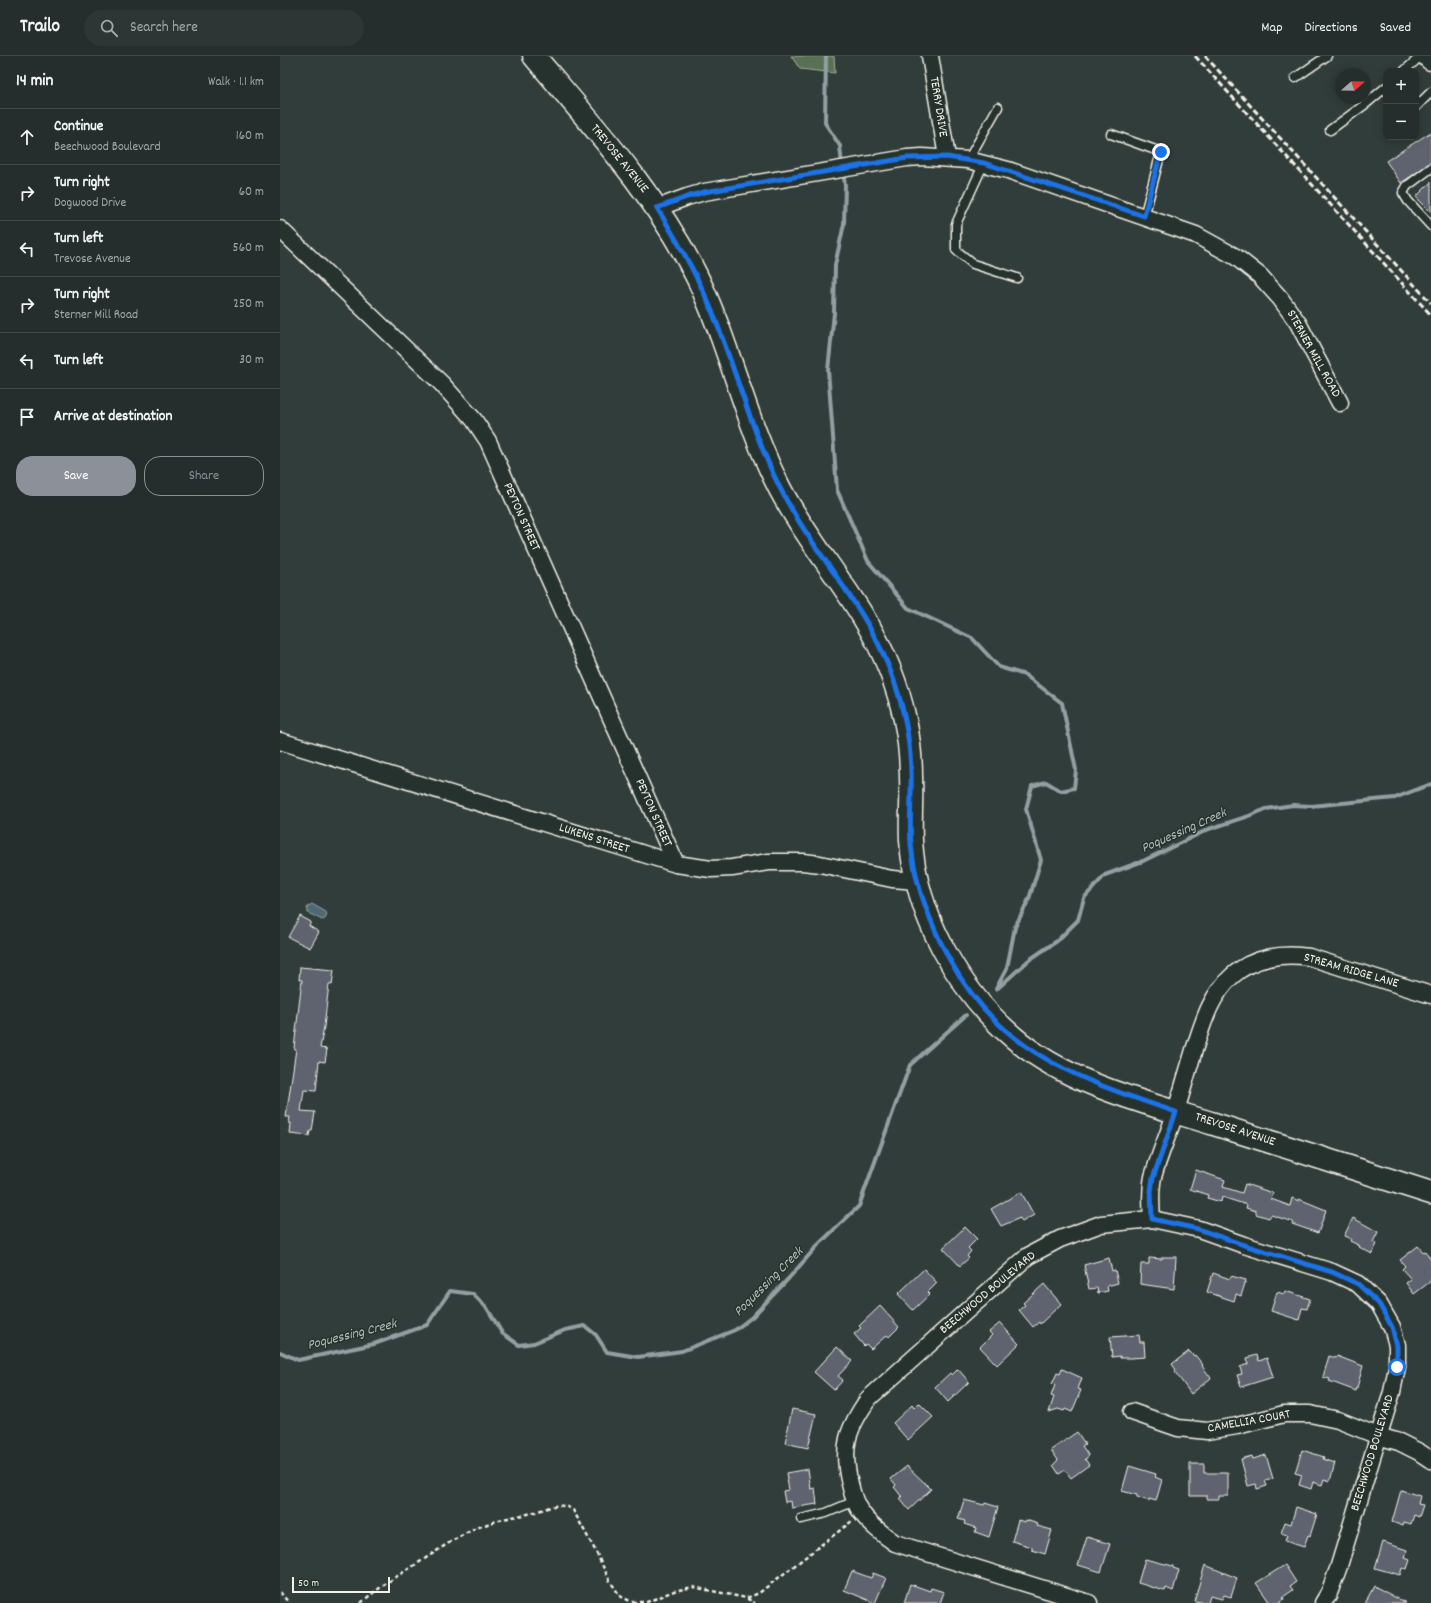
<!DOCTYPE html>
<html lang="en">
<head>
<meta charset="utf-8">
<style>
  body { margin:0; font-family:Dekko,sans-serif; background:#2d3634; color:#f1f3f6 }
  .controls { position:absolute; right:12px; top:12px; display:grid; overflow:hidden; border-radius:8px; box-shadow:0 2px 10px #0003 }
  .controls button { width:36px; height:36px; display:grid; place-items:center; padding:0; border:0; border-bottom:1px solid #424a48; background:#252e2c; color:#f1f3f6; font:20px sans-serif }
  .compass { position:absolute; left:1055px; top:12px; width:36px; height:36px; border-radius:50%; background:#252e2c; box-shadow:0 2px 10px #0003; rotate:70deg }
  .scale { position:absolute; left:12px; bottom:10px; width:98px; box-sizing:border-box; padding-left:4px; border:2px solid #f4f1e8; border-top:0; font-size:11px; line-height:14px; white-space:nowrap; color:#f4f1e8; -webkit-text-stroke:3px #26332d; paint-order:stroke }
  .stop { position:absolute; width:12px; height:12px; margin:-9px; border:3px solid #1a73e8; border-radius:50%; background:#fff }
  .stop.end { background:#1a73e8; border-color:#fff; box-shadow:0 1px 4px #0008 }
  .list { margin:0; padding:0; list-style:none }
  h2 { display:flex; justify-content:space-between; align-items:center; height:52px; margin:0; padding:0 16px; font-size:17px }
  h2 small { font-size:13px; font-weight:400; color:#a3a8a9 }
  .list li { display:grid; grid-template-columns:26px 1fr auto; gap:12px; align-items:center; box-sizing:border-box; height:56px; padding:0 16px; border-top:1px solid #424a48 }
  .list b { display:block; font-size:15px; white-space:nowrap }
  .list p { margin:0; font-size:13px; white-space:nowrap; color:#a3a8a9 }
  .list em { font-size:13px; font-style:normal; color:#a3a8a9 }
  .actions { display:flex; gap:8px; padding:12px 16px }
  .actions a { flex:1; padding:9px 0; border:1px solid #8c9099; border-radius:16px; text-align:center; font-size:14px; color:#8c9099 }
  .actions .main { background:#8c9099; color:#fff }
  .icon { flex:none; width:22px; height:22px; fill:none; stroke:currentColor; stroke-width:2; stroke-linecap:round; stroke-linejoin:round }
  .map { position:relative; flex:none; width:1151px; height:1547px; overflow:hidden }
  header { display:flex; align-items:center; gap:24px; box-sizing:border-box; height:56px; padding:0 20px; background:#252e2c; border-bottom:1px solid #424a48 }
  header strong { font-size:19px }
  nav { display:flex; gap:22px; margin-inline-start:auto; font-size:14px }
  .search { width:280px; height:36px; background:#2d3634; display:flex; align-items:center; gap:10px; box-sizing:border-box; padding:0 14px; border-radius:22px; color:#a3a8a9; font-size:15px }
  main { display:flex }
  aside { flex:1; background:#252e2c }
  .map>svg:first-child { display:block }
  .green { fill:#597155; stroke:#a6b19e }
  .water { fill:#506a75; stroke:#92a0a3 }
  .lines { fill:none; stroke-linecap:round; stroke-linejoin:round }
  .stream { stroke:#92a0a3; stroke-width:4 }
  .building { fill:#5e6370; stroke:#f4f1e8 }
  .lane-casing { stroke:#f4f1e8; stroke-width:11 }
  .street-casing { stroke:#f4f1e8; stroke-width:19 }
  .secondary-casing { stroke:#f4f1e8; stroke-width:25 }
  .path { stroke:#f4f1e8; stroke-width:2.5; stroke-dasharray:4 3; stroke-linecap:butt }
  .lane { stroke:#26332d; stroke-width:8 }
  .street { stroke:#26332d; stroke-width:16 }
  .secondary { stroke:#26332d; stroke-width:22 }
  .rail { stroke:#f4f1e8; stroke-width:3; stroke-dasharray:6 3; stroke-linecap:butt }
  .route { stroke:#1a73e8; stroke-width:5 }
  .labels { text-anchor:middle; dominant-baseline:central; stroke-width:3; stroke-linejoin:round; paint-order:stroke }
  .street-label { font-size:13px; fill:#f4f1e8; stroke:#26332d }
  .water-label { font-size:14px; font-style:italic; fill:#b2bbba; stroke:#26332d }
</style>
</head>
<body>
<header>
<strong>Trailo</strong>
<div class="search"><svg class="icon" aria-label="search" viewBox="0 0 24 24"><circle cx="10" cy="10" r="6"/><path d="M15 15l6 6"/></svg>Search here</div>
<nav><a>Map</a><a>Directions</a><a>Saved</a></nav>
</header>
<main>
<aside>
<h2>14 min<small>Walk · 1.1 km</small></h2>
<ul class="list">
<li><svg class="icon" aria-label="ahead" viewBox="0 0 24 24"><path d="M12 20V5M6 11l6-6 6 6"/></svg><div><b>Continue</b><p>Beechwood Boulevard</p></div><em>160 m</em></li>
<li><svg class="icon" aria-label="right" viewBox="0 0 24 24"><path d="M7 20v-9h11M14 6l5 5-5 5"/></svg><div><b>Turn right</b><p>Dogwood Drive</p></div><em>60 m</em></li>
<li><svg class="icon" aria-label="left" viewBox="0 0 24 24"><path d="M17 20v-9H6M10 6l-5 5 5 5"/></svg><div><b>Turn left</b><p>Trevose Avenue</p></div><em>560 m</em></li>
<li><svg class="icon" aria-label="right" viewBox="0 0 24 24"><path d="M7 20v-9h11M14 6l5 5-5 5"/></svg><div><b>Turn right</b><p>Sterner Mill Road</p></div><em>250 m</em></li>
<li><svg class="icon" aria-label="left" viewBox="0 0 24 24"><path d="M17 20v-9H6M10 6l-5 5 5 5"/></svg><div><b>Turn left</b></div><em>30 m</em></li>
<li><svg class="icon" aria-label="arrive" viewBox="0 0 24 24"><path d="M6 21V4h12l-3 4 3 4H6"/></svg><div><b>Arrive at destination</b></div></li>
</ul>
<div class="actions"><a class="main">Save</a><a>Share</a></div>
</aside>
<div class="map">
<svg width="1151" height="1547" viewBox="0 0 1151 1547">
  <rect width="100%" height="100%" fill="#313d3a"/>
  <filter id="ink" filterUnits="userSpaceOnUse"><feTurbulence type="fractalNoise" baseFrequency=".025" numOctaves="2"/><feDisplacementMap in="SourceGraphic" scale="8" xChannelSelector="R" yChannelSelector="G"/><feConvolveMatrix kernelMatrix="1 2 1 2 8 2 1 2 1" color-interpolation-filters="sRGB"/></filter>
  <g filter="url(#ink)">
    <polygon class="green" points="511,0 554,0 555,17 520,13"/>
    <polygon class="water" points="32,848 46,856 47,859 45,863 42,864 28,857 27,851"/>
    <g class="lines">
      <g class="stream">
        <polyline points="546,0 545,67 560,90 562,109"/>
        <polyline points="563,116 565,129 564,168 555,209 554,257 548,314 557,434 588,505 628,552 692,582 719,611 745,619 782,647 796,714 794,732 781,735 766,726 752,730 746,753 761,804 749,843 735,871 727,912 716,933"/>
        <polyline points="718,932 749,904 777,885 798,864 804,842 825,819 863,805 929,773 966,761 986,753 1013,749 1031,750 1115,742 1151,728"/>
        <polyline points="0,1296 18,1304 94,1288 147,1269 170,1235 193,1238 207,1252 222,1277 239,1289 254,1287 285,1274 305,1270 316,1279 327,1296 358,1301 402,1295 455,1274 472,1261 509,1222 538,1189 579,1150 630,1009 686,959"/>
      </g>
    </g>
    <g class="building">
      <polygon points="1151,76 1151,107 1121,127 1106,105"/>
      <polygon points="1151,126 1151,156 1136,141"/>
      <polygon points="20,860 31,866 29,870 39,876 30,892 8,881"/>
      <polygon points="20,911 54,914 52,929 49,928 44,971 40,992 47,993 45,1006 39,1005 36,1035 24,1034 21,1055 35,1056 32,1075 30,1075 29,1080 10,1078 11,1067 9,1067 10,1061 6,1061 16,993 14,992 22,924 19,924"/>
      <polygon points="916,1114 945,1124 943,1131 962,1137 965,1128 993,1137 991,1143 1010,1150 1012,1142 1019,1145 1019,1143 1046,1154 1038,1177 1012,1168 1013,1166 991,1159 989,1162 976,1158 976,1155 966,1152 967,1149 942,1141 941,1146 927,1142 928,1139 910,1133"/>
      <polygon points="741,1136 754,1159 742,1166 740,1162 721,1170 711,1153"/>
      <polygon points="1073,1162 1098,1176 1093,1186 1097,1188 1092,1198 1079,1191 1080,1190 1070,1185 1071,1183 1064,1180"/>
      <polygon points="685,1171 697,1183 688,1192 691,1195 687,1200 689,1202 680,1210 663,1192"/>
      <polygon points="1138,1190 1143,1196 1145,1195 1151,1203 1151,1225 1134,1238 1126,1227 1131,1223 1122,1213 1125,1210 1120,1204"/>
      <polygon points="882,1201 896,1201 894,1233 860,1228 861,1208 869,1208 869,1202 882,1203"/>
      <polygon points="829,1202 832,1215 835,1214 838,1227 827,1230 828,1235 818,1237 817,1232 809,1233 804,1209"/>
      <polygon points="644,1213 657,1227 648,1236 650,1238 633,1254 618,1238"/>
      <polygon points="933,1217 950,1223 951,1220 966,1224 961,1240 956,1238 954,1245 927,1236"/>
      <polygon points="764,1228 781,1248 760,1268 759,1266 753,1271 739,1254 745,1249 743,1247"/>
      <polygon points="1005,1235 1030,1243 1027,1253 1022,1252 1019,1264 991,1255 997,1236 1004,1238"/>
      <polygon points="600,1250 619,1271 609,1281 607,1279 591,1293 586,1288 584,1290 574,1278 581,1272 579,1270"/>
      <polygon points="720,1267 739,1288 717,1309 700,1291 712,1279 709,1276"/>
      <polygon points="859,1279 860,1286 864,1286 865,1301 851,1302 840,1302 840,1300 832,1301 830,1281"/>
      <polygon points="557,1291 572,1305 558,1320 563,1324 554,1334 534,1316"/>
      <polygon points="909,1295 914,1300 915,1299 923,1309 922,1310 931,1322 911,1338 895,1316 896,1314 892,1308"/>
      <polygon points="977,1299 979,1305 987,1302 993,1321 961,1331 957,1319 962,1318 960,1311 968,1308 967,1302"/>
      <polygon points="1049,1300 1056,1302 1057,1300 1083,1310 1076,1335 1049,1325 1050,1323 1043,1321"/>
      <polygon points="678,1313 689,1326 668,1346 655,1331 670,1317 672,1319"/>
      <polygon points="782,1313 802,1322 798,1333 801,1334 792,1356 785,1353 784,1355 778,1353 769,1356 774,1341 771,1340 775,1329 772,1328 777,1317 780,1318"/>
      <polygon points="639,1347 653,1361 628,1384 613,1367 632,1349 634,1352"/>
      <polygon points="512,1353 536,1358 528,1392 505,1387"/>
      <polygon points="797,1376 805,1388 802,1390 809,1400 805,1403 809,1409 791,1422 785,1414 779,1418 773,1409 778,1404 771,1394"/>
      <polygon points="1022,1394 1044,1401 1043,1403 1055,1407 1050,1425 1044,1423 1042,1429 1033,1426 1031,1433 1019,1429 1022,1419 1015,1417"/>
      <polygon points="986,1399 993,1423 985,1425 987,1430 977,1433 976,1428 968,1430 961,1403 972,1400 973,1403"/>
      <polygon points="910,1408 924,1408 924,1417 948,1417 948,1440 939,1440 939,1443 927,1443 927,1440 910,1440"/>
      <polygon points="627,1410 651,1433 629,1454 620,1443 622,1441 614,1431 616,1429 611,1423"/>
      <polygon points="849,1410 876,1418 875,1421 882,1424 876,1445 869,1443 869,1445 857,1441 857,1439 842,1435"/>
      <polygon points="528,1413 531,1433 535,1432 537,1448 512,1452 511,1445 505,1446 503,1435 509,1434 506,1417"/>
      <polygon points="1121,1434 1140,1440 1138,1448 1143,1449 1139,1461 1134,1459 1131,1468 1124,1466 1123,1470 1112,1466"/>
      <polygon points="684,1444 704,1449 705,1447 718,1451 709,1481 695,1476 696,1472 684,1468 685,1465 678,1463"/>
      <polygon points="1016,1451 1037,1458 1030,1480 1028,1479 1024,1491 1005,1485 1007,1479 1001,1477 1005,1466 1011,1468"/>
      <polygon points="738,1464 745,1466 746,1464 758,1468 757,1470 772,1474 765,1498 752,1494 752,1491 732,1485"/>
      <polygon points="807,1481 830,1488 821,1516 798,1509"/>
      <polygon points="1103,1486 1127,1494 1125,1502 1130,1504 1127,1513 1122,1512 1120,1519 1095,1512"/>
      <polygon points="865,1503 893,1510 893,1512 899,1514 893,1535 886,1532 885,1535 858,1527"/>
      <polygon points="925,1509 957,1522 951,1541 944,1539 942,1543 930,1540 928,1547 914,1545"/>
      <polygon points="1005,1509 1016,1526 1010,1530 1013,1534 1003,1541 1004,1543 998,1547 990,1547 976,1527"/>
      <polygon points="572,1515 591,1522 593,1517 606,1522 595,1547 564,1534"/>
      <polygon points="630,1528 650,1535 651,1532 664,1536 660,1547 624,1547"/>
      <polygon points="1094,1530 1126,1547 1085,1547"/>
    </g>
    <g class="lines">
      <defs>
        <g id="lane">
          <polyline points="1124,15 1141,0"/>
          <polyline points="1015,22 1047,0"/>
          <polyline points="1136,51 1151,36"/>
          <polyline points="1050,74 1087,47 1106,31"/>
          <polyline points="831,78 881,96 864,161"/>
          <polyline points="688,104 718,51"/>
          <polyline points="704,107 676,168 676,194 693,208 737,222"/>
          <polyline points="1151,112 1127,130 1123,137 1128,145 1151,170"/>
          <polyline points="521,1463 546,1457 575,1445"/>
        </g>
        <g id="street">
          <polyline points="650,0 667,101"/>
          <polyline points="377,152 407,141 424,136 627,102 642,101 688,104 728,114 916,179 956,201 980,220 1000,242 1018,267 1060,347"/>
          <polyline points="0,173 162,328 194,364 208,385 396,808"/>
          <polyline points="0,685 396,808 431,813 452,812 489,806 523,806 540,808 612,823 637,825"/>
          <path d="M872,1163c-1,-13 -2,-28 1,-42 6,-22 16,-44 23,-66 6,-20 12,-40 18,-61 9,-27 16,-54 38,-74 21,-19 50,-23 77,-19l122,38"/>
          <polyline points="852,1356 898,1372 927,1375 957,1370 1004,1358 1030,1358 1058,1364 1098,1380 1119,1386 1139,1396 1151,1404"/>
          <path d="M809,1547l-194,-60c-13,-9 -25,-18 -34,-31 -6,-8 -9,-19 -11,-28 -9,-37 -3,-55 19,-86l159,-142 32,-17 41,-15 51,-5 47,10 45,16 88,27 26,12 21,20 13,23 5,18v22l-5,25 -54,177 -9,24 -6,10"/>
        </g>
        <g id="secondary">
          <path d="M254,0c59,70 122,138 163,221 33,68 48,144 83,212 33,63 84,114 110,181 13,33 21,71 21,107 1,21 -1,42 0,63 4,73 47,150 102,197 54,47 134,66 201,87 72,23 145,46 217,69"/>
          <polyline points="1148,0 1151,3"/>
        </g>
      </defs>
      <use href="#lane" class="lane-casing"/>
      <use href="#street" class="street-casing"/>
      <use href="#secondary" class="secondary-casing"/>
      <g class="path">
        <polyline points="0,1536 9,1547"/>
        <polyline points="467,1542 479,1537 572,1465"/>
        <path d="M81,1547c20,-18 43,-31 65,-45 24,-16 40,-27 67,-36 14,-5 29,-6 42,-10 14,-4 25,-11 38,-2l22,40 15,31 10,15 12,6h15l27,-11 19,-4 53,11 9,5"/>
      </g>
      <use href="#lane" class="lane"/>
      <use href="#street" class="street"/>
      <use href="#secondary" class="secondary"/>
      <g class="rail">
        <polyline points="915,0 1151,259"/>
        <polyline points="925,0 1151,247"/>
      </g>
    </g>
  </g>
  <g class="lines" filter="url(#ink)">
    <path class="route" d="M881,96l-17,64 -160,-53 -37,-6 -40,1 -203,34 -17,5 -30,11c22,35 42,70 57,108 22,56 38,115 65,170 32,65 85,116 111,184 13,33 20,67 21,102 1,24 -2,48 0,72 3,34 14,64 28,95 52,110 129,137 237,173l-23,66 -2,13 1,28 46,10 46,16 88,27 26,12 21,20 13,23 5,19v21"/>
  </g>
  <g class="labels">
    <g class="street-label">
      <text transform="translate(658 51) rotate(81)">TERRY DRIVE</text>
      <text transform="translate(339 103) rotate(51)">TREVOSE AVENUE</text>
      <text transform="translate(1033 298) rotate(61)">STERNER MILL ROAD</text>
      <text transform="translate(241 461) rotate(66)">PEYTON STREET</text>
      <text transform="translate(373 757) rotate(66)">PEYTON STREET</text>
      <text transform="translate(314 783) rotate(18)">LUKENS STREET</text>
      <text transform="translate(1071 915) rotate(16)">STREAM RIDGE LANE</text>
      <text transform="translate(955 1074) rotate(18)">TREVOSE AVENUE</text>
      <text transform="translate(708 1237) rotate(-40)">BEECHWOOD BOULEVARD</text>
      <text transform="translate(969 1366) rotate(-10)">CAMELLIA COURT</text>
      <text transform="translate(1093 1397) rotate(-73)">BEECHWOOD BOULEVARD</text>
    </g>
    <g class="water-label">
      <text transform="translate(904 775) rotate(-24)">Poquessing Creek</text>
      <text transform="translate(489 1226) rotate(-45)">Poquessing Creek</text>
      <text transform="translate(72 1279) rotate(-14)">Poquessing Creek</text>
    </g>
  </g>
</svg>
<div class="controls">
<button>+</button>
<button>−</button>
</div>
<svg class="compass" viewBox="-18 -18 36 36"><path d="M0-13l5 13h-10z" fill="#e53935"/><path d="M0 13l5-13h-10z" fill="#a3a8a9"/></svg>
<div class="scale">50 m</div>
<div class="stop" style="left:1117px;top:1311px"></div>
<div class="stop end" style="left:881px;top:96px"></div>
</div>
</main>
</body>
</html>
